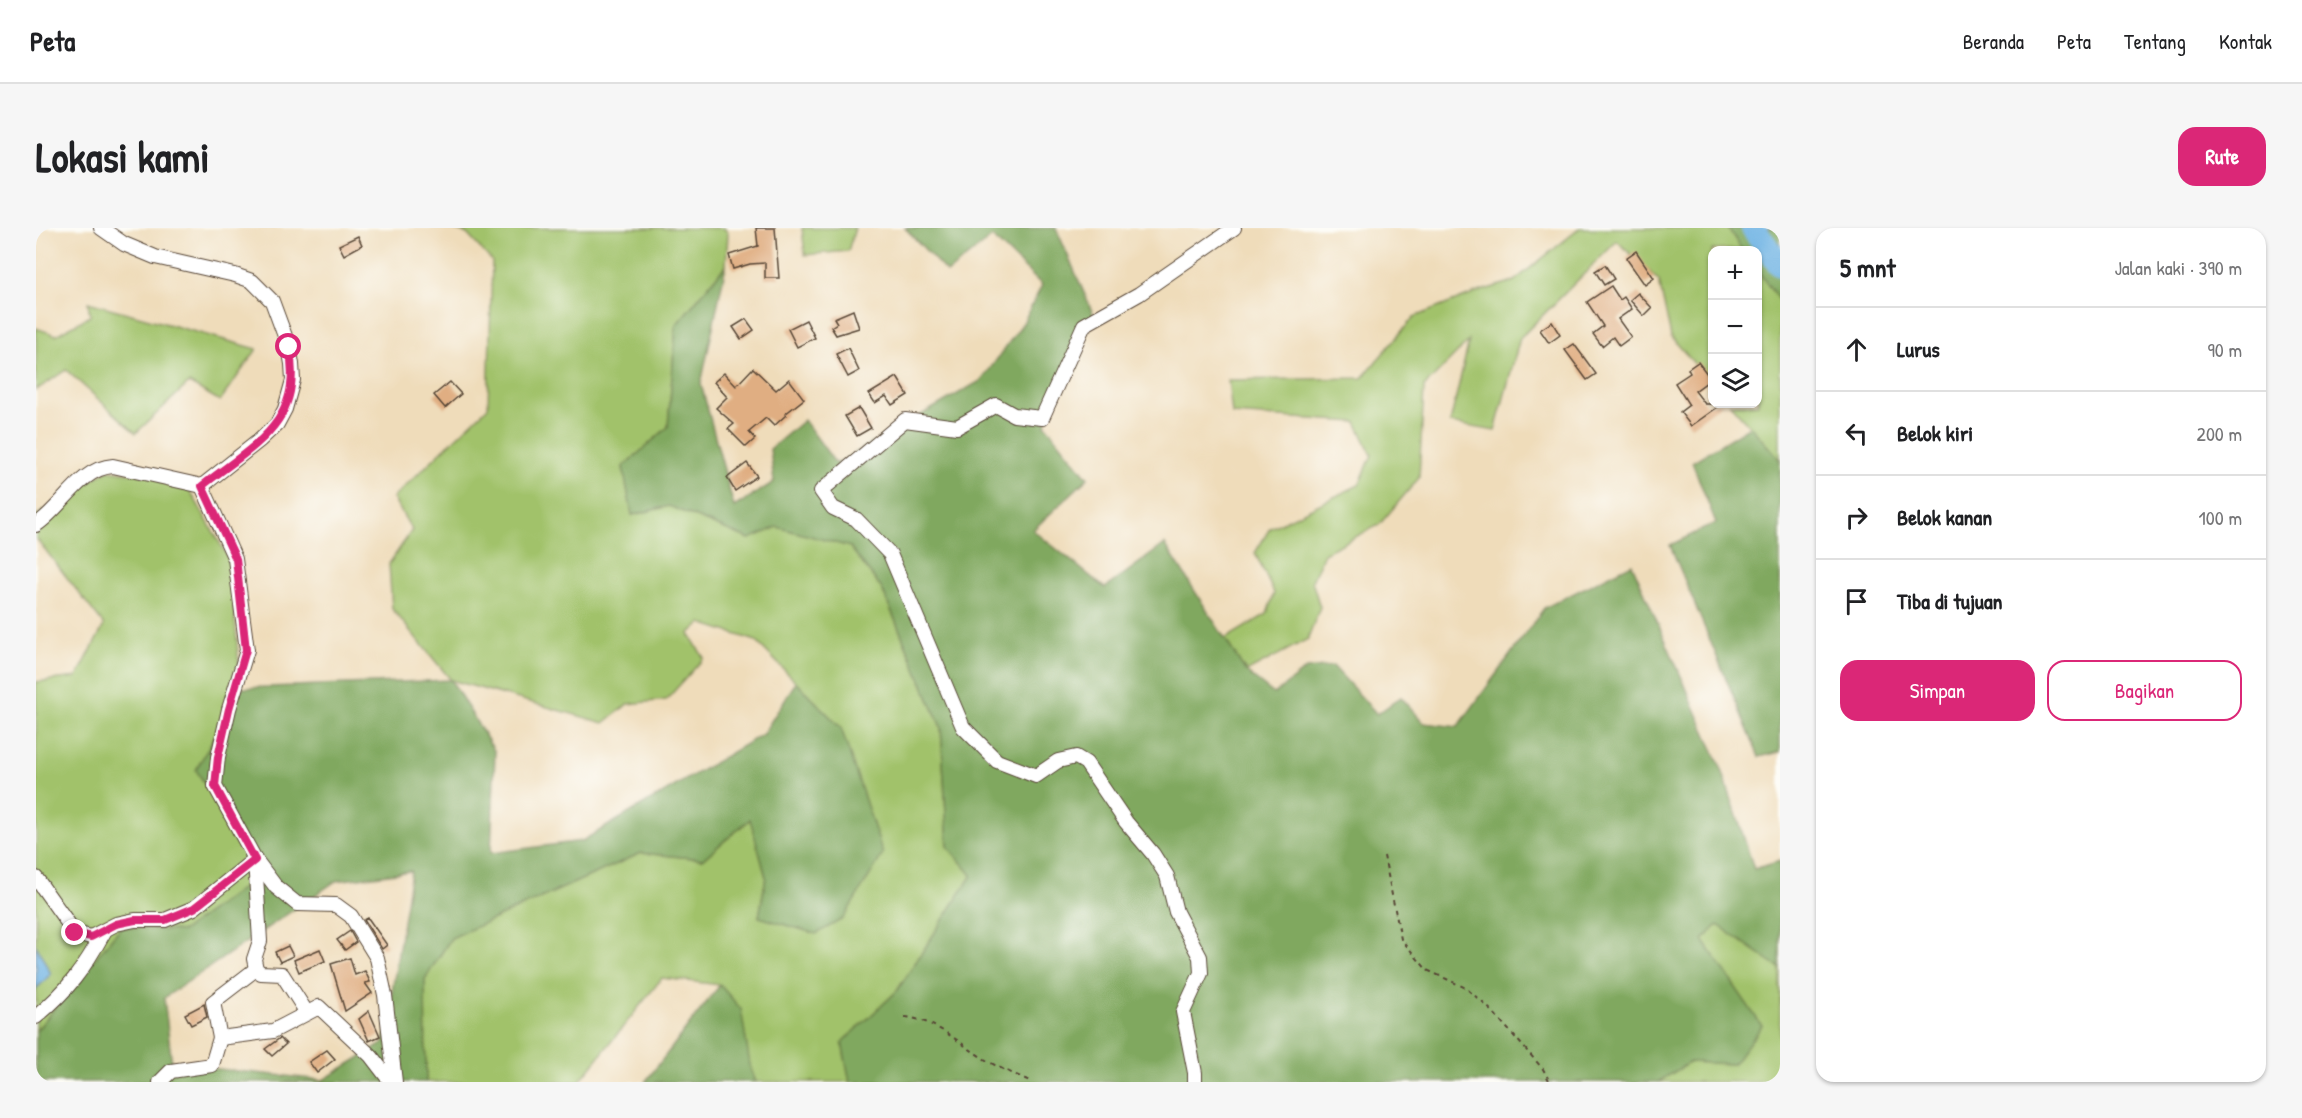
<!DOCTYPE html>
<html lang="id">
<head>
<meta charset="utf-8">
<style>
  body { margin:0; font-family:"Patrick Hand",sans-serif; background:#f6f6f6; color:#202124 }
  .controls { position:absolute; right:18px; top:18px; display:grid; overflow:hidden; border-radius:12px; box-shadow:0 2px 4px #0004 }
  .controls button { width:54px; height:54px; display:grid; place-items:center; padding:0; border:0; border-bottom:2px solid #e0e0e0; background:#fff; color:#202124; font:30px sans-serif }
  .stop { position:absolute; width:18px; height:18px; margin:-14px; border:4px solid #db2777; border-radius:50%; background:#fff }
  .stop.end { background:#db2777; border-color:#fff; box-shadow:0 2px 6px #0008 }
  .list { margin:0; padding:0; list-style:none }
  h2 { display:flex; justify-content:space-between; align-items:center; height:78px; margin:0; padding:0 24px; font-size:26px }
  h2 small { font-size:20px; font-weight:400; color:#757577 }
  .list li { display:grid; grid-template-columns:39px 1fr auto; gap:18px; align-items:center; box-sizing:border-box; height:84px; padding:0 24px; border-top:2px solid #e0e0e0 }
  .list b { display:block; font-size:22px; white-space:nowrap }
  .list em { font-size:20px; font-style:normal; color:#757577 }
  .actions { display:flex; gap:12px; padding:18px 24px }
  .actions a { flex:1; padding:14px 0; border:2px solid #db2777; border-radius:18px; text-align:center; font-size:21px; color:#db2777 }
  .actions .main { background:#db2777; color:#fff }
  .icon { flex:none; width:33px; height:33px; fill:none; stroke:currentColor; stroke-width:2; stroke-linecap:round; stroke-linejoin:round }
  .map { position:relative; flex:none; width:1744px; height:854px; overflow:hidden; border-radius:18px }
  header { display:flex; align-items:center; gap:36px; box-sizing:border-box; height:84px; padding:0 30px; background:#fff; border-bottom:2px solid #e0e0e0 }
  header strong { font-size:28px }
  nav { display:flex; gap:33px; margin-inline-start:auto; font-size:21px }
  .intro { display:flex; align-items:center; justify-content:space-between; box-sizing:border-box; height:144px; padding:0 36px }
  h1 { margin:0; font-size:42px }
  .button { padding:15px 27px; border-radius:18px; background:#db2777; color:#fff; font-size:21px; font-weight:700 }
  main { display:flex; gap:36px; padding:0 36px }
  aside { flex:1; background:#fff; border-radius:18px; box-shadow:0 2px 4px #0004 }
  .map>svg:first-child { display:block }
  .green { fill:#a1c26b; stroke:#6e7644; stroke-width:1.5 }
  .forest { fill:#80a85f; stroke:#5e693e; stroke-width:1.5; fill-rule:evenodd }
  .water { fill:#6eb3e4; stroke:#546e81; stroke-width:1.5 }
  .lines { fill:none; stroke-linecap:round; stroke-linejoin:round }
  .river { stroke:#6eb3e4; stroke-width:24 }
  .building { fill:#e0ae82 }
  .minor-casing { stroke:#564535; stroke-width:16 }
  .path { stroke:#564535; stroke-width:2; stroke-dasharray:4.5 4.5; stroke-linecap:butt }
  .minor { stroke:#fff; stroke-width:14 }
  .route { stroke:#db2777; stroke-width:8 }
</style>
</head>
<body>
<header>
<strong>Peta</strong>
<nav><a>Beranda</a><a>Peta</a><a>Tentang</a><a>Kontak</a></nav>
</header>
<div class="intro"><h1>Lokasi kami</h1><a class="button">Rute</a></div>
<main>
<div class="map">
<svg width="1744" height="854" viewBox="0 0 1744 854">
  <rect width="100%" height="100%" fill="#fdfcf7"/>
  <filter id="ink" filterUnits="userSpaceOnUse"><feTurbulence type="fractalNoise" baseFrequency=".0167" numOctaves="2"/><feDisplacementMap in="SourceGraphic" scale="12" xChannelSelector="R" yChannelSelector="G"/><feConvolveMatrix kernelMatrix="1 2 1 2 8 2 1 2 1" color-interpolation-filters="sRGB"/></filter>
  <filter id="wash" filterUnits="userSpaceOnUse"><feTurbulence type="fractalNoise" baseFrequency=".008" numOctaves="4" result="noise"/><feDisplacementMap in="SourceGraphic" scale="24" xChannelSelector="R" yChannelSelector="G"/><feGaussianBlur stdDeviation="1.35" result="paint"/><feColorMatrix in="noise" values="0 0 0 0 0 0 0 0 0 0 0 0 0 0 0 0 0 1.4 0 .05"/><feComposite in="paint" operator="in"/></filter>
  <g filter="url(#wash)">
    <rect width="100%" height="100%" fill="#efdcba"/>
    <g class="green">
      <polygon points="413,0 688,0 692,5 690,37 640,97 632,199 587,239 597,287 633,278 713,311 741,299 814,318 846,361 905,499 912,619 937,647 861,763 806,815 814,854 720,854 684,757 626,750 543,854 390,854 389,751 415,710 605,625 667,631 715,591 730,649 723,689 805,500 720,413 665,395 653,406 668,430 630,472 592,476 568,495 415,452 356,381 353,336 376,302 357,270 452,179 456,33 431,6"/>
      <polygon points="766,0 819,0 812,23 769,27"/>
      <polygon points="1544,0 1692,0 1706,22 1676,22 1676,156 1635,109 1623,53 1581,13 1484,110 1459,203 1414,195 1433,113 1388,159 1383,250 1343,297 1288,325 1276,353 1284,379 1272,411 1210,444 1189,411 1231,386 1238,365 1219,325 1234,300 1323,257 1336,227 1320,194 1196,186 1192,152 1326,150 1378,89 1445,63 1478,53"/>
      <polygon points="1722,43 1744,74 1744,232 1694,176 1722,176"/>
      <polygon points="52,74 221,121 184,173 153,155 100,205 30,142 0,162 0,100 20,107 54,88"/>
      <polygon points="72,242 148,252 194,333 205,460 226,646 147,703 85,699 0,803 0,761 15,746 0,717 0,454 41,449 68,397 0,310 0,288"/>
      <polygon points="1681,696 1744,740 1744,854 1622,854 1654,834 1697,836 1667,712"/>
    </g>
    <g class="forest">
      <polygon points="869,0 1020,0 1058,88 1009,196 1052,250 997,302 1069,360 1129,316 1210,444 1238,466 1270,441 1297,438 1341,486 1365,469 1388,495 1422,499 1508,380 1596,336 1686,542 1718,641 1744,633 1744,740 1682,697 1667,712 1726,798 1697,836 1654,834 1622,854 814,854 806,815 861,763 936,647 912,619 905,499 846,361 814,319 741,299 714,311 633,278 596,287 587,239 632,199 640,97 690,37 665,156 698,279 738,254 734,221 768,192 800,236 946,152 987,95 1006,57 956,9 911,45"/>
      <polygon points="1692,0 1744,0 1744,74 1722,43 1722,22 1706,22"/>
      <polygon points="1714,198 1744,232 1744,524 1723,529 1634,317 1680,295 1656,234"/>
      <path d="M415,452l44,72 -4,101 91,-12 181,-107 33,-52 45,46 42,126 -40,65 -27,15 -57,-17 7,-40 -16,-58 -47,40 -62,-6 -190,85 -26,41 1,103h-390v-51l85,-104 62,4 79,-57 -66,-104 45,-82zM375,643l-27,172 -61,37 -151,-16 -8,-66 172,-117z"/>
      <polygon points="684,757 705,781 715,843 720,854 609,854"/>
    </g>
    <polygon class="water" points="0,717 15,746 0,761"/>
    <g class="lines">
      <polyline class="river" points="1717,0 1744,37"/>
    </g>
    <g id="blocks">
      <g class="building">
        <polygon points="720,0 739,0 743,50 729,50 729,35 714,36 697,41 693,27 722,18"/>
        <polygon points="322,8 326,17 308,27 303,17"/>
        <polygon points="1600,23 1618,50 1609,57 1590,30"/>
        <polygon points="1569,37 1578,51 1568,57 1559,43"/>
        <polygon points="1575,58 1584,72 1588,69 1596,81 1582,91 1595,109 1583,118 1577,109 1566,118 1557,106 1567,98 1551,74"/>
        <polygon points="1602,65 1616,80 1608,88 1594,72"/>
        <polygon points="817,82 823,100 800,107 795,99 801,95 798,90"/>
        <polygon points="710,91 718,102 705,111 697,99"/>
        <polygon points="770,92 779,110 761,119 752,101"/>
        <polygon points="1516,94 1524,107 1513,115 1504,102"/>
        <polygon points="1538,116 1560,146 1551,152 1529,122"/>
        <polygon points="812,120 823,143 812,149 800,126"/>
        <polygon points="1662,134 1675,151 1659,163 1669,176 1686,176 1655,198 1644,184 1653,177 1639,155 1654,145 1652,141"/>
        <polygon points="717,140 740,162 753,151 768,171 749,186 750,187 738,198 730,190 713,204 719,211 710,219 692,201 698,196 680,180 691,169 678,154 688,145 700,158"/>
        <polygon points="861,149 872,167 856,177 850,168 839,175 833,166"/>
        <polygon points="414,154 425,166 409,180 398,167"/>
        <polygon points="823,180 835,200 821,208 809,188"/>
        <polygon points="711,235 721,248 699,263 691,250"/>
        <polygon points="332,690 351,717 346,721 328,692"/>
        <polygon points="314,703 320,714 309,722 301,712"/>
        <polygon points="252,718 257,728 244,734 239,724"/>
        <polygon points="284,721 289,733 263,744 258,732"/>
        <polygon points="314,730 319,747 329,743 334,754 329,755 336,765 309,783 295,736"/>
        <polygon points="168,776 171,789 155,797 149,786"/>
        <polygon points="333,783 344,808 333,813 323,791"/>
        <polygon points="244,810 250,816 236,828 229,821"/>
        <polygon points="291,822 299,831 281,845 273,834"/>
      </g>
    </g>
  </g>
  <g filter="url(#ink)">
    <use href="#blocks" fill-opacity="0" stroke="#564535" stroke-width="1.5"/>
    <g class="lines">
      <defs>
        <g id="minor">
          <polyline points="166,258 199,331 211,422 193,481 182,529 179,558 219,631 224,713 218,731 220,741 225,745 246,746 271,785"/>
          <path d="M0,297c26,-17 44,-57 77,-59l89,20 58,-46 17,-16 8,-15 8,-29 -1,-16 -3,-17 -17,-46 -20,-20 -17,-6 -80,-18 -31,-13 -23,-16"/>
          <polyline points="0,650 39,705 55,709 80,696 99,692 129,692 158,680 219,631 240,659 261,676 300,677 315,688 341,730 349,767 359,854"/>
          <path d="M0,789c33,-28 47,-47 68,-85"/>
          <polyline points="184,810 237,803 283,779 335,828 355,854"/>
          <polyline points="124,854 135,843 176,837 184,810 177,774 220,741"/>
          <polyline points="1159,854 1159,845 1147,784 1165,745 1164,729 1140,684 1131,648 1117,626 1090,594 1050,535 1040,529 1022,533 1000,548 961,533 927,499 854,326 820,291 797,280 785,263 869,192 921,199 960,177 978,187 1006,190 1048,97 1103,66 1198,0"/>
        </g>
      </defs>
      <use href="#minor" class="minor-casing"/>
      <g class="path">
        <polyline points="1348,628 1365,711 1391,742 1430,760 1456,783 1507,841 1514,854"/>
        <path d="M869,789c31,3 55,27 81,43 14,9 31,15 46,22"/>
      </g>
      <use href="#minor" class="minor"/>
    </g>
  </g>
  <g class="lines" filter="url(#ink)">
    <path class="route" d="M39,705l16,4 25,-13 19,-4h30l29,-12 61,-48 -40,-74 3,-29 11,-48 17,-59 -10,-91 -34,-73c51,-41 103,-63 87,-139"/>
  </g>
</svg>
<div class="controls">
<button>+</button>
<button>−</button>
<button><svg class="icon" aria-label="layers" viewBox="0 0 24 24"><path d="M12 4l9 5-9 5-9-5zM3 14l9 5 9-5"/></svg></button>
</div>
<div class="stop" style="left:253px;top:119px"></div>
<div class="stop end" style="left:39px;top:705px"></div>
</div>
<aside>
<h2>5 mnt<small>Jalan kaki · 390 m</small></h2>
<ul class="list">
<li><svg class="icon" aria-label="ahead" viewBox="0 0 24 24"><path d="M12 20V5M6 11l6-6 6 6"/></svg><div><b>Lurus</b></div><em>90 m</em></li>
<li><svg class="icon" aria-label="left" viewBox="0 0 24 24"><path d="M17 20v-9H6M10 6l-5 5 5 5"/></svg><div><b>Belok kiri</b></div><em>200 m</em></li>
<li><svg class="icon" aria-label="right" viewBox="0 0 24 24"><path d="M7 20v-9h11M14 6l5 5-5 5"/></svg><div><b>Belok kanan</b></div><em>100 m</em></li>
<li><svg class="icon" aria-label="arrive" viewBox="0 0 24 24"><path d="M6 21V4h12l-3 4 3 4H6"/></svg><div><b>Tiba di tujuan</b></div></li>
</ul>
<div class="actions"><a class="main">Simpan</a><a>Bagikan</a></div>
</aside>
</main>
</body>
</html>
